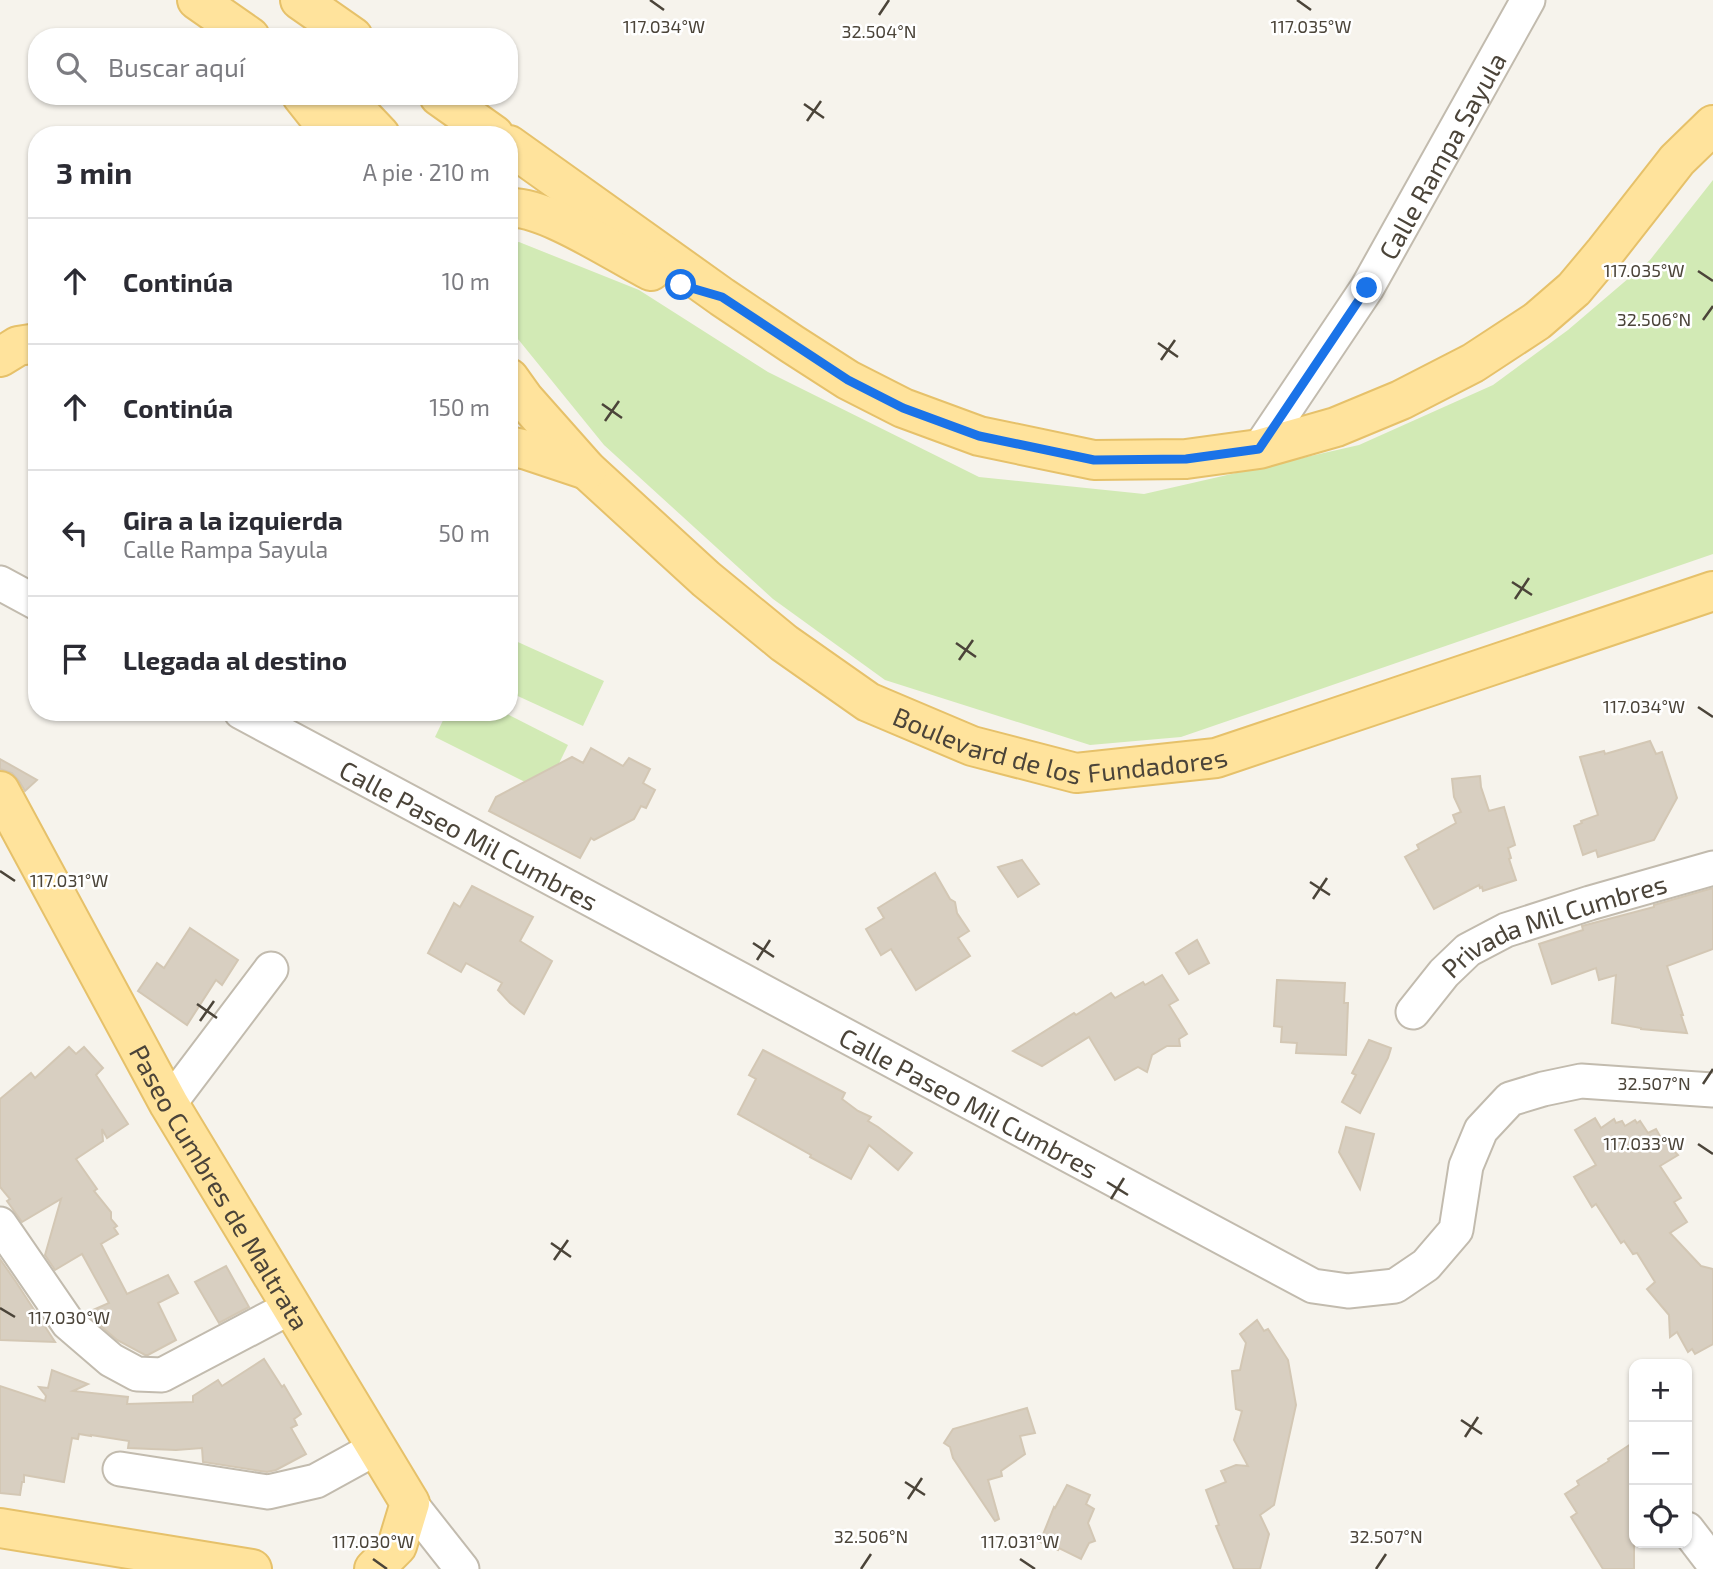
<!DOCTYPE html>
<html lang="es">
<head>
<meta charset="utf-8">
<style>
  body { margin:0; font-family:"Exo 2",sans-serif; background:#f2f2f3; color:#2b2b33 }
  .controls { position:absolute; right:21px; bottom:21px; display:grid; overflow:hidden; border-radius:14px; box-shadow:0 2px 5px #0004 }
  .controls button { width:63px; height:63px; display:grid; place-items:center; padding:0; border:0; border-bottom:2px solid #e1e1e2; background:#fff; color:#2b2b33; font:35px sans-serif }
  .stop { position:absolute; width:21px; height:21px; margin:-16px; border:5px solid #1a73e8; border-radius:50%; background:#fff }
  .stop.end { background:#1a73e8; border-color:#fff; box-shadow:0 2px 7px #0008 }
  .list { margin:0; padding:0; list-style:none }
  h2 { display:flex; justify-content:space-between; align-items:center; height:91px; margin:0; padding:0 28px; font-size:30px }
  h2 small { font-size:23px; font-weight:400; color:#7c7c81 }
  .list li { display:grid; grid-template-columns:46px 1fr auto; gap:21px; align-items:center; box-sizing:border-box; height:126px; padding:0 28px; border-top:2px solid #e1e1e2 }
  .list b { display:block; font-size:26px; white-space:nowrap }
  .list p { margin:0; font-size:23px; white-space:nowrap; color:#7c7c81 }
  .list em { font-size:23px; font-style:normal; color:#7c7c81 }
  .icon { flex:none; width:38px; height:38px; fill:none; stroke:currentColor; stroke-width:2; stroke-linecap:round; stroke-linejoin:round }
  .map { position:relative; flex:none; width:1713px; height:1569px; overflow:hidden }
  .search { position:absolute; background:#fff; box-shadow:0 2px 5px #0004; left:28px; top:28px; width:490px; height:77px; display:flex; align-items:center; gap:18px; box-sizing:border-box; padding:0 24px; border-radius:28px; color:#7c7c81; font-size:26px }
  .panel { position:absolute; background:#fff; box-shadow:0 2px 5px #0004; left:28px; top:126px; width:490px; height:595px; border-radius:28px }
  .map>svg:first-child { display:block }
  .green { fill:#d2eab5 }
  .building { fill:#d8cfc1; stroke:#d3c7b4; stroke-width:2 }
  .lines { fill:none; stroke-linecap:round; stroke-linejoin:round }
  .minor-casing { stroke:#c2bbae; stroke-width:37 }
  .major-casing { stroke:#e6c16a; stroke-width:42 }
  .minor { stroke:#fff; stroke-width:33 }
  .major { stroke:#ffe39c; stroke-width:38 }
  .route { stroke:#1a73e8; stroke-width:9 }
  .ticks { fill:none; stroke:#4b4439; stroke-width:2.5 }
  .labels { text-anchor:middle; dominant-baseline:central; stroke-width:5; stroke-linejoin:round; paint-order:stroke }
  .street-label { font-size:26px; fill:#4b4439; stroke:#fff }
  .ticks-label { font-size:18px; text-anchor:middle; fill:#4b4439; stroke:#fff; stroke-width:5; stroke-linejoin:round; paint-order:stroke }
</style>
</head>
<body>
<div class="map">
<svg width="1713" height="1569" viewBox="0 0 1713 1569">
  <rect width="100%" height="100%" fill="#f6f3ec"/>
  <g class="green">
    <polygon points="1713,180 1713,554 1181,737 1090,745 885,680 773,599 604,445 509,328 509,243 519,242 639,290 768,372 979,477 1144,494 1359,445 1493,385 1568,330 1650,260"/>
    <polygon points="509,638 604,681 583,726 509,692"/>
    <polygon points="447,712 503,712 568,745 545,792 435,737"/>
  </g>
  <g class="building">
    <polygon points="1650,741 1656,754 1662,752 1677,798 1654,840 1598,857 1596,850 1583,855 1574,826 1582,823 1581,821 1598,815 1580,757 1604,751 1605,754"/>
    <polygon points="591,748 623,766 629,758 650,769 643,783 655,790 646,808 641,806 634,819 594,840 591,838 580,858 489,811 496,797 572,757 583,763"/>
    <polygon points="0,759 37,780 25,791 19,781 12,773 0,769"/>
    <polygon points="1480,776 1481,787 1489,811 1504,807 1515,845 1508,848 1511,858 1509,859 1516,880 1483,891 1482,887 1480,888 1479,885 1434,909 1405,857 1419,849 1417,845 1456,823 1453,815 1461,812 1454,797 1452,779"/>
    <polygon points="1022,860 1039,884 1018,897 998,867"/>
    <polygon points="935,873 950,899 955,902 957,913 969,931 958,938 970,956 916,990 891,949 881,955 866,929 884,918 878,908"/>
    <polygon points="472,886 533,917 520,941 552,961 524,1014 510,1003 498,990 502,983 466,963 461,972 428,953 454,903 460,907"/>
    <polygon points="1713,888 1713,949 1667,966 1683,1015 1681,1015 1687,1033 1641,1029 1641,1028 1612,1023 1616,975 1599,980 1596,968 1552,984 1539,944 1583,930 1582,926 1654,907 1654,905"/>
    <polygon points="190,928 238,960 222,985 216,980 187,1025 138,991 157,963 164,968"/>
    <polygon points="1197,940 1209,963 1189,974 1176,953"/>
    <polygon points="1162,975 1178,1000 1169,1005 1187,1034 1179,1039 1180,1046 1167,1046 1152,1055 1147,1072 1138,1067 1115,1080 1089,1037 1042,1066 1013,1051 1074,1013 1076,1015 1111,993 1115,998 1143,982 1145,985"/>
    <polygon points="1277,980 1345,983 1344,1003 1348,1003 1346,1055 1296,1053 1297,1043 1281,1042 1282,1027 1274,1026"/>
    <polygon points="1369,1040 1391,1048 1388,1058 1360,1113 1342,1102 1356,1075 1352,1073"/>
    <polygon points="69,1047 76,1054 84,1047 103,1068 96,1075 128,1124 107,1138 102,1129 103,1141 76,1159 97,1189 94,1191 111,1212 111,1219 117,1226 114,1228 118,1234 101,1244 127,1294 168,1275 178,1293 158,1303 176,1340 148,1355 145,1355 117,1340 86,1313 109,1303 82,1254 55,1270 45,1255 61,1199 22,1222 7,1201 10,1199 0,1187 0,1099 31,1073 35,1078"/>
    <polygon points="763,1050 845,1093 842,1099 858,1111 871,1117 868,1121 878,1127 912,1153 898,1170 869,1145 851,1179 810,1157 811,1155 738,1114 756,1079 749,1075"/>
    <polygon points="1595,1118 1601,1128 1614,1119 1616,1123 1622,1121 1625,1126 1635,1120 1637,1123 1640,1121 1648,1133 1656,1129 1661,1138 1678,1155 1660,1166 1681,1198 1674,1202 1687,1222 1670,1233 1701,1266 1713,1269 1713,1344 1695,1354 1692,1349 1688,1352 1677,1332 1670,1337 1669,1315 1647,1289 1655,1282 1637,1253 1633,1254 1624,1241 1621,1243 1596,1204 1592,1207 1574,1177 1596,1165 1575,1130"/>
    <polygon points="1346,1127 1374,1134 1360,1189 1339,1152"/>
    <polygon points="0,1259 16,1282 55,1342 0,1340"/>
    <polygon points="226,1266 249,1307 219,1323 195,1282"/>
    <polygon points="1257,1320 1264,1331 1268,1329 1288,1360 1296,1405 1274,1505 1260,1515 1269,1534 1260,1569 1234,1569 1216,1526 1219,1525 1206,1490 1226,1482 1221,1471 1236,1465 1248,1466 1234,1440 1242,1411 1236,1409 1232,1371 1240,1370 1246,1343 1240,1334"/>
    <polygon points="264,1359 282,1387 284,1385 301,1414 294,1419 297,1425 291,1428 306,1454 276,1470 267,1472 203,1462 202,1448 176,1450 128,1448 129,1441 91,1435 91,1436 79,1434 78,1439 72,1438 64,1482 24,1475 24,1482 22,1482 20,1495 0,1493 0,1386 45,1401 46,1396 39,1387 48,1388 52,1370 88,1384 73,1391 128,1397 127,1404 193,1402 193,1396 218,1380 222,1386"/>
    <polygon points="1027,1408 1035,1433 1020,1436 1025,1454 1001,1471 1002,1476 988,1480 999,1519 995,1521 953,1458 950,1447 944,1443 953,1429"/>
    <polygon points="1634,1442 1634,1569 1603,1569 1571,1517 1577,1513 1565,1494 1579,1485 1577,1481 1609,1461 1608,1459"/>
    <polygon points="1067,1485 1090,1495 1086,1504 1094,1509 1088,1523 1095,1541 1089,1543 1081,1559 1059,1548 1058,1550 1040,1542 1054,1507 1055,1508"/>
  </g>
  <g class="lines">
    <defs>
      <g id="minor">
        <path id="s1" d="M1259,449l108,-161 161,-288"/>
        <polyline points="0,583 37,603"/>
        <path id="s2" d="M241,712l1072,574 35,5 47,-5 31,-21 30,-35 10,-64 15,-36 29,-31 33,-10 38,-8 132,9"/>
        <path id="s3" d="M1413,1012l31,-39 24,-23 38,-20 84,-27 123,-35"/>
        <polyline points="169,1104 271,969"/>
        <polyline points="0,1224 68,1323 111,1360 137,1374 162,1375 291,1307"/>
        <polyline points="120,1469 268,1492 316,1481 376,1448"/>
        <polyline points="410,1503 462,1569"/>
        <polyline points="1687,1529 1713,1563"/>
      </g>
      <g id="major">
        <polyline points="197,0 250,37"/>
        <polyline points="300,0 353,37"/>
        <polyline points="302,96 333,135"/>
        <polyline points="343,96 380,135"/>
        <polyline points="439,96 494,135"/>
        <polyline points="509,145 722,297 792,344 848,380 903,408 979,436 1094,460 1186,459 1259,449 1336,427 1401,400 1473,363 1537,321 1574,289 1605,252 1677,160 1713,125"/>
        <path d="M509,208c35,-3 108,46 142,63"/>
        <polyline points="0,357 18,346 37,343"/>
        <path id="s4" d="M509,378l15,21 63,71 119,109 78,64 84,59 104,44 104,27 140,-15 497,-167"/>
        <polyline points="509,446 527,450 587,470"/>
        <path id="s5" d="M0,791l169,313 241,399 -13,43 -23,23"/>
        <polyline points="0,1528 252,1569"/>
      </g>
    </defs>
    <use href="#minor" class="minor-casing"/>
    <use href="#major" class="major-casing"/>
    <use href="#minor" class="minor"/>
    <use href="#major" class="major"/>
  </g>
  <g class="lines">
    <polyline class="route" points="681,285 722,297 848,380 903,408 979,436 1094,460 1186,459 1259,449 1367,288"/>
  </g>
  <path class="ticks" d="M650,0l14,10M1297,0l14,10M879,15l10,-15M804,104l20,14M807,121l14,-20M1698,271l15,10M1703,320l10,-14M1158,343l20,14M1161,360l14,-20M602,404l20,14M605,421l14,-20M1512,582l20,13M1515,599l14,-21M956,643l20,14M959,660l14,-20M1698,707l15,10M0,871l15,10M1310,882l20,13M1313,899l14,-21M753,943l21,14M757,960l13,-20M197,1004l20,14M200,1021l14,-20M1703,1084l10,-15M1698,1144l15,10M1107,1182l21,13M1111,1199l13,-21M551,1243l20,14M554,1260l14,-20M0,1308l15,9M1461,1420l21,14M1465,1437l13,-20M905,1482l20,13M908,1499l14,-21M373,1559l14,10M1020,1559l15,10M861,1569l10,-15M1376,1569l10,-15"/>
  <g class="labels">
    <g class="street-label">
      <text stroke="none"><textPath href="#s1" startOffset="346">Calle Rampa Sayula</textPath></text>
      <text stroke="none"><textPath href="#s4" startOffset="686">Boulevard de los Fundadores</textPath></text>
      <text stroke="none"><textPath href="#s2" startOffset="259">Calle Paseo Mil Cumbres</textPath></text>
      <text stroke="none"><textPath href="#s3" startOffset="172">Privada Mil Cumbres</textPath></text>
      <text stroke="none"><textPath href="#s2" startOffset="826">Calle Paseo Mil Cumbres</textPath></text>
      <text stroke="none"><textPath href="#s5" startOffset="453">Paseo Cumbres de Maltrata</textPath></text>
    </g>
  </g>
  <g class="ticks-label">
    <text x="664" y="33">117.034°W</text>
    <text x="1311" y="33">117.035°W</text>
    <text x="879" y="38">32.504°N</text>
    <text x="1644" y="277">117.035°W</text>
    <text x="1654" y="326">32.506°N</text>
    <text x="1644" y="713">117.034°W</text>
    <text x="69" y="887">117.031°W</text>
    <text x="1654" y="1090">32.507°N</text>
    <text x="1644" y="1150">117.033°W</text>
    <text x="69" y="1324">117.030°W</text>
    <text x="871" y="1543">32.506°N</text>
    <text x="1386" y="1543">32.507°N</text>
    <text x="373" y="1548">117.030°W</text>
    <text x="1020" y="1548">117.031°W</text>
  </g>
</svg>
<div class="controls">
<button>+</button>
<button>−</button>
<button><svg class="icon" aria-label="locate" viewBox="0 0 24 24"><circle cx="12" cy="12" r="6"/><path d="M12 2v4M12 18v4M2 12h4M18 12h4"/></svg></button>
</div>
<div class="stop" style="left:681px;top:285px"></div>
<div class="stop end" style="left:1367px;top:288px"></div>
<div class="search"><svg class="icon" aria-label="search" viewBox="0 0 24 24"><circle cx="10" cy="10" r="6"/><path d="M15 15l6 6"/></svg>Buscar aquí</div>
<section class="panel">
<h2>3 min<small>A pie · 210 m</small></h2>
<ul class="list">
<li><svg class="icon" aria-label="ahead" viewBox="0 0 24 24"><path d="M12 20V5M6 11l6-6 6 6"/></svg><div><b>Continúa</b></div><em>10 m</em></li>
<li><svg class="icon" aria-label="ahead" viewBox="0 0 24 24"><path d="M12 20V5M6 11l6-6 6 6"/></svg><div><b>Continúa</b></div><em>150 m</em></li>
<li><svg class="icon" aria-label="left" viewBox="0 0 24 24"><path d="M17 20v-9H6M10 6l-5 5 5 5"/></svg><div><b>Gira a la izquierda</b><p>Calle Rampa Sayula</p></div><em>50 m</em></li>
<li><svg class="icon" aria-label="arrive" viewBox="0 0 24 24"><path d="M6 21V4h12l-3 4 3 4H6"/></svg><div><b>Llegada al destino</b></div></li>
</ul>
</section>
</div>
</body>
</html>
